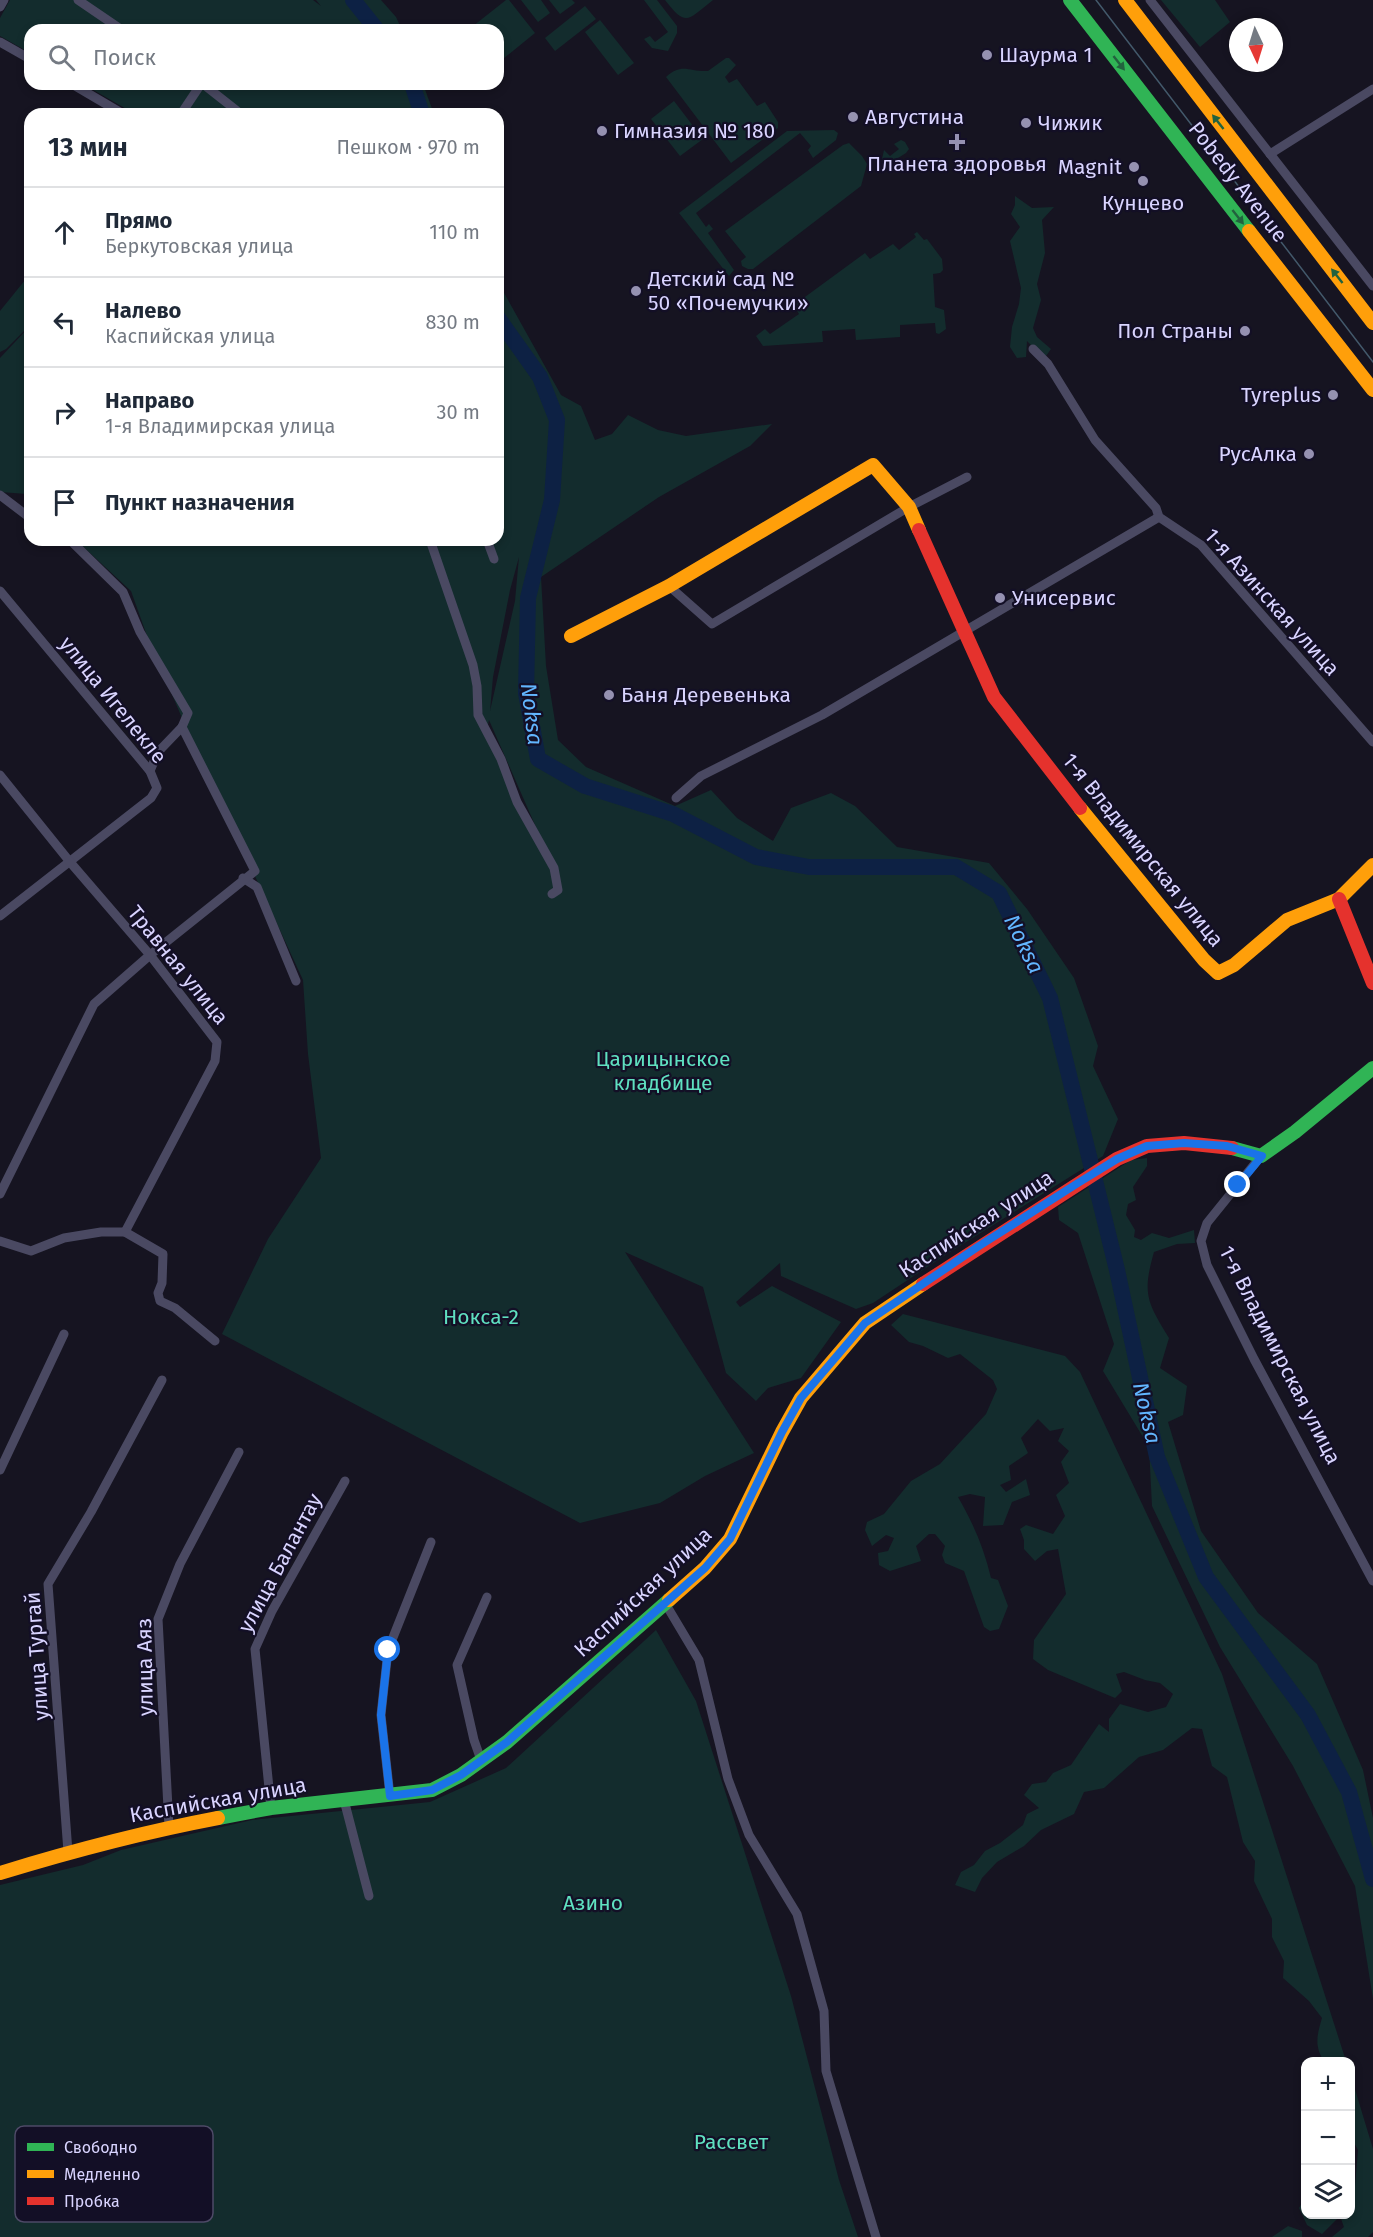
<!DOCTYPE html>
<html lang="ru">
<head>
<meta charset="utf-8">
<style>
  body { margin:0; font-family:"Fira Sans",sans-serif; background:#f2f2f3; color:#1f2937 }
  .controls { position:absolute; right:18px; bottom:18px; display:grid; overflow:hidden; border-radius:12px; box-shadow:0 3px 9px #0003 }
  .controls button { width:54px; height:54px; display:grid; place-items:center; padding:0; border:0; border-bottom:2px solid #e0e1e3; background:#fff; color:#1f2937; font:30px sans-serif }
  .compass { position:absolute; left:1229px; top:18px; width:54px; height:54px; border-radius:50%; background:#fff; box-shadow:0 3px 9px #0003; rotate:176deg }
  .stop { position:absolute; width:18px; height:18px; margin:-14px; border:4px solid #1a73e8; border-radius:50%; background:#fff }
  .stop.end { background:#1a73e8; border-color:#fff; box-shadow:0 2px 6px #0008 }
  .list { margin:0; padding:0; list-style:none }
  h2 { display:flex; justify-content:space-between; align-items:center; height:78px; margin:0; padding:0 24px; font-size:26px }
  h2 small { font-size:20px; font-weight:400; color:#747a83 }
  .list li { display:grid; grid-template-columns:39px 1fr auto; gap:18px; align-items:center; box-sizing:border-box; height:90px; padding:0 24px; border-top:2px solid #e0e1e3 }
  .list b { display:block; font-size:22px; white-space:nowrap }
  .list p { margin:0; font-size:20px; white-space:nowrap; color:#747a83 }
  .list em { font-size:20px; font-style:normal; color:#747a83 }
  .icon { flex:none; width:33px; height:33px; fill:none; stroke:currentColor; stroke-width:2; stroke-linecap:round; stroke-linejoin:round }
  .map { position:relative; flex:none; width:1373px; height:2237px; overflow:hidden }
  .search { position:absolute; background:#fff; box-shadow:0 3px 9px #0003; left:24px; top:24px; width:480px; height:66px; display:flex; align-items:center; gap:15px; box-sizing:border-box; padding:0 21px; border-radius:18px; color:#747a83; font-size:22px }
  .panel { position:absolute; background:#fff; box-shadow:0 3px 9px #0003; left:24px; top:108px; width:480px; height:438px; border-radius:18px }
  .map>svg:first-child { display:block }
  .green { fill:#132c2d; fill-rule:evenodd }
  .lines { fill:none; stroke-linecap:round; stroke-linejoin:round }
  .river { stroke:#0d2144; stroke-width:16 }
  .street { stroke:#4a4962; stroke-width:9 }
  .fast { stroke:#30b455; stroke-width:14 }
  .slow { stroke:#ff9f0a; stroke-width:14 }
  .jam { stroke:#e5322d; stroke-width:14 }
  .tram { stroke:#43596b; stroke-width:1.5 }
  .oneway { fill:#22623e }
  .route { stroke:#1a73e8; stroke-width:8 }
  .poi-dot { fill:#9591b1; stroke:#130f26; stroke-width:2 }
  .labels { text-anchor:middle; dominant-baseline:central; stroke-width:4.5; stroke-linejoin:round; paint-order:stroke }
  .poi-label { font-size:21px; fill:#d9d4ff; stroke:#130f26; text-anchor:start }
  .street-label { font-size:21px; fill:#d9d4ff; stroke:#130f26 }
  .park-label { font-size:21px; fill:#5fe0c0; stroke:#130f26 }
  .water-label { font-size:22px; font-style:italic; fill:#62b6ff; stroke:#130f26 }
  .key { fill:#130f26; stroke:#4e4a67; stroke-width:1.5 }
  .key-label { font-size:16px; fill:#d9d4ff }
</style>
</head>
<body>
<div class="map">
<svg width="1373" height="2237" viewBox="0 0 1373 2237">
  <rect width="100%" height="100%" fill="#161421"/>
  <g class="green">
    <polygon points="10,0 313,0 321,6 316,0 381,0 396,17 402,30 30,30 30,53 0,36 0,18"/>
    <polygon points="506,0 509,0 535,33 498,63 498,30 468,30"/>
    <polygon points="521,0 541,0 550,13 538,22"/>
    <polygon points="549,0 572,0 575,3 560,14"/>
    <polygon points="644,0 657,0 677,26 677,33 668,51 652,48 644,39 650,36 655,42 668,32"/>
    <path d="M665,0h48c-26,20 -26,28 -48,0z"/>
    <polygon points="1161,0 1215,0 1230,22 1200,47"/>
    <polygon points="585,6 596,19 555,51 545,38"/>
    <polygon points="600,20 634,63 618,75 585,32"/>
    <path d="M726,58h3l7,7 -11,12 4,6 8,-4 20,27 8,-4 13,20v6l-47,35 -65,-86c16,-15 23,-5 42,-6z"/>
    <polygon points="83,84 423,84 434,114 135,114"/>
    <polygon points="674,101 703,139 680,156 651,119"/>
    <polygon points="834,130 838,133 836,140 813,158 808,150 811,146 800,133 696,213 706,227 709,224 713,229 708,233 734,270 729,276 679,213 787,131"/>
    <polygon points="901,140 905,142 909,149 906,153 887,165 882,159 884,150 890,156 899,149 894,144"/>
    <polygon points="849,143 862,156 867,164 861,186 753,269 748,269 742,266 741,261 746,257 725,231 843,145"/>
    <polygon points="1015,196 1032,208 1054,207 1042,220 1045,253 1037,284 1041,300 1033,328 1037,337 1051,349 1046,356 1038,352 1027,341 1026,357 1017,358 1010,347 1012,327 1019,304 1021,288 1010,241 1020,227 1011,214 1015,205"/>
    <polygon points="917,232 924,240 927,239 942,259 943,270 940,273 933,274 935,307 944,310 946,329 939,334 936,333 935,323 900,325 900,337 856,340 855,329 822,331 823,342 763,346 756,336 765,329 770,334 799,314 794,305 865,253 870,259 893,244 899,250 916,237 914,234"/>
    <polygon points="30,274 30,325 6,349 0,352 0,311"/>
    <path d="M498,282l63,113 20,11 14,34 17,-6 16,-19 30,15 28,6 86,-12 -22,22 -91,51 -118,80 5,89 12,74 28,27 89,39 36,-16 26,28 36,23 18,-33 40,-15 24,13 42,41 92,16 38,46 47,69 24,68 -5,20 25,53 -15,37 -156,98 -74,49 -17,6 -75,-33 -1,-13 -44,39 4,5 32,-21 69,36 -40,56 -33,10 -12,13 -30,-28 -23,-86 -78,-35 129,201 -49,23 -45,27 -80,20 -358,-189 46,-95 53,-81 -13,-104 -5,-74 -121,-262 -36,-85 -15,-42 -55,-51h422zM519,557l-4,44 -25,110 3,-34 17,-87zM489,720l64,146h-1l-65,-137z"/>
    <polygon points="30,326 30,497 27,494 0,492 0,358"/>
    <path d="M1147,1158v8l-14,21 3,13 -8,4 -2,11 9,15 -1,7 7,3 11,-7 17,5 25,-8 1,13 -18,1 -23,8c-12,42 -7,50 15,86l-9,30 27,18 -4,29 -15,7 33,109 57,82 59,51 46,106 10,48v181l-18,-113 -62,-120 -73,-119 -68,-141 -3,-59 -46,-76 11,-27 -36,-111 -19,-13 -1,-13 73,-47z"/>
    <path d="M903,1314l162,42 15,16 142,302 124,387h-22c-10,-15 -7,-26 -2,-43l-13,-17 -26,-23 1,-17 -12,-24v-18l-18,-38 1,-20 -12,-19 -16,-65 -15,-11 -10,-37 -10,-1 -29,22 -24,7 -35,31 -20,4 -10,22 -33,16 -17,16 -27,16 -15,16 -7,14 -20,-7 6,-13 13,-7 11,-14 15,-8 23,-18 4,-11 12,-6 -15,-13 8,-11 14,-2 7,-9 18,-8 28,-41 10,8v-13l11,-15 28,8 18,-5 7,-13 -13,-11 -15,-3 -21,-8 -8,2 6,17 -7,7 -67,-28 -15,-11 1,-19 32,-46 -8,-45 -11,2 -12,10 -11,-12v-9l-4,-11 6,-4 27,9 12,-18 -9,-21 13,-12 -8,-21 8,-11 -11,-10 6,-13 -14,3 -12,-12 -17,19 7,15 -19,13 2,14 -11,5 6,7 20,-13 4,16 -18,7 -9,23 -20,1 2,-29 -15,-3 -12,3c15,26 26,51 33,81l7,2 10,26 -9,23 -9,2 -6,-4 -20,-56 -19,-8 -3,-8 3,-9 -10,-12h-6l-13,12 5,15 -31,10 -11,-6 -1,-12 10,-2 6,-13 -8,-3 -14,11 -7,-16 2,-8 17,-8 27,-33 29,-17 46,-50 11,-25 -4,-9 -33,-26 -12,4 -25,-12 -14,-4 -18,-17z"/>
    <polygon points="656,1630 696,1701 791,1996 839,2180 858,2237 0,2237 0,1885 83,1865 121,1850 252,1820 430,1802 506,1768"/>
    <polygon points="1351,2076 1373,2149 1373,2232 1368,2237 1332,2237 1344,2227 1340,2216 1322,2234 1307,2225 1299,2208 1305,2198 1306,2214 1350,2214 1351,2190 1355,2186 1358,2150 1351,2137"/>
    <polygon points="1288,2226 1302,2231 1302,2237 1272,2237"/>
  </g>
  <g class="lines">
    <g class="river">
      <polyline points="353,0 377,30"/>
      <polyline points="412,84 422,114"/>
      <polyline points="498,318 540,377 557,420 552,500 528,598 526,693 538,759 585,786 673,814 756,857 809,867 956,867 999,893 1050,998 1117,1270 1157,1457 1206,1577 1308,1715 1349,1792 1373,1879"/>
    </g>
    <g class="street">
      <polyline points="78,0 122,30"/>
      <polyline points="1150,0 1373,286"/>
      <polyline points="0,7 4,0"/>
      <polyline points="0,42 30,59"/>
      <polyline points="72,84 123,114"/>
      <polyline points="203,84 241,114"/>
      <polyline points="181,114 201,84"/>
      <polyline points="1270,154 1373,89"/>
      <polyline points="1033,349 1048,364 1095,440 1156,508 1159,517 1201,545 1373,742"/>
      <polyline points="0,495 30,518"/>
      <polyline points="70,540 123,592 140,632 188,713 182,727 158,752 150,771"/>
      <polyline points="430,540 473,665 477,686 478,715 501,759 517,802 554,868 558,890 552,894"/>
      <polyline points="487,540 494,559"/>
      <polyline points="669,586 712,624 909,507 967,477"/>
      <polyline points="0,591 150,771 157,788 151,798 0,916"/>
      <polyline points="0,775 70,862 150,955 217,1042 215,1061 125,1232"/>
      <polyline points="676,798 701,776 822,715 1159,517"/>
      <polyline points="243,878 257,887 296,981"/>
      <polyline points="1261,1156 1207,1223 1201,1241 1207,1265 1254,1359 1373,1581"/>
      <polyline points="0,1194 94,1004 150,955 255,871 182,727"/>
      <polyline points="0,1241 31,1251 64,1238 101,1232 125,1232 163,1254 162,1283 158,1293 160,1301 175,1308 215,1341"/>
      <polyline points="0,1470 64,1334"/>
      <polyline points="666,1601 668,1608 699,1660 728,1779 749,1835 797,1914 824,2011 826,2071 876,2237"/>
      <polyline points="481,1760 474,1740 457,1665 487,1597"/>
      <polyline points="390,1796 381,1715 388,1650 431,1542"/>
      <polyline points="344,1800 369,1896"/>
      <polyline points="271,1808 255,1649 272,1611 345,1481"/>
      <polyline points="169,1827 158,1619 180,1564 239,1452"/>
      <polyline points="68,1852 48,1584 91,1512 162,1380"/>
    </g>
    <g class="fast">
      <polyline points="1070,0 1249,231"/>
      <polyline points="1232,1148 1261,1156 1295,1132 1373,1068"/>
      <polyline points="218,1818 271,1808 432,1790 461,1775 507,1742 669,1600"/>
    </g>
    <g class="slow">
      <polyline points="1125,0 1373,323"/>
      <polyline points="1249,231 1373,390"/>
      <polyline points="571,636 669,586 873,465 909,507 919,530"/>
      <polyline points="1080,808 1204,960 1218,973 1234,965 1287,920 1339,899 1373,865"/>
      <polyline points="669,1600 705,1568 730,1539 782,1432 801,1398 865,1323 923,1284"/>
      <path d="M0,1873c72,-22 144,-41 218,-55"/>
    </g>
    <g class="jam">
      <polyline points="919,530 994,697 1080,808"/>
      <polyline points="1339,899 1373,983"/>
      <polyline points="923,1284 1117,1159 1147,1146 1184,1143 1232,1148"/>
    </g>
    <polyline class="tram" points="1096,0 1373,362"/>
  </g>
  <defs><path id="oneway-solid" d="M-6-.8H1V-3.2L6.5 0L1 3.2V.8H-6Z" transform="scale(1.5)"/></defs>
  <g class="oneway">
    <use href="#oneway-solid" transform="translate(1119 63) rotate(52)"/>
    <use href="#oneway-solid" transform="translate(1218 122) rotate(-128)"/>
    <use href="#oneway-solid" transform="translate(1238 217) rotate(52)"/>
    <use href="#oneway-solid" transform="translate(1337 276) rotate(-128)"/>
  </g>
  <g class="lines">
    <polyline class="route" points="388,1650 381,1715 390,1796 432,1790 461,1775 507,1742 705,1568 730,1539 782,1432 801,1398 865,1323 979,1246 1078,1183 1117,1159 1147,1146 1184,1143 1227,1146 1262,1156 1238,1185"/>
  </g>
  <g class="poi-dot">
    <circle cx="987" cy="55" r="6"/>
    <circle cx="853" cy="117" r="6"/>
    <circle cx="1026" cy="123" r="6"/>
    <circle cx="602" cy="131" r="6"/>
    <path d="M954 133h6v6h6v6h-6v6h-6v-6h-6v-6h6z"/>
    <circle cx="1134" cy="167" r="6"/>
    <circle cx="1143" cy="181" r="6"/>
    <circle cx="636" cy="291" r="6"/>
    <circle cx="1245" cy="331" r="6"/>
    <circle cx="1333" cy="395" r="6"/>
    <circle cx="1309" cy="454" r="6"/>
    <circle cx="1000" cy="598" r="6"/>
    <circle cx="609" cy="695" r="6"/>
  </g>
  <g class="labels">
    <g class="poi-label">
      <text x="999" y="55">Шаурма 1</text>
      <text x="865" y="117">Августина</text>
      <text x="1038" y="123">Чижик</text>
      <text x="614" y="131">Гимназия № 180</text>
      <text x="957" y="164" text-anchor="middle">Планета здоровья</text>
      <text x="1122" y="167" text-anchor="end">Magnit</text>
      <text x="1143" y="203" text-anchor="middle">Кунцево</text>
      <text x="648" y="279">Детский сад №<tspan x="648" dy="24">50 «Почемучки»</tspan></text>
      <text x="1233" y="331" text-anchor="end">Пол Страны</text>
      <text x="1321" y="395" text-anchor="end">Tyreplus</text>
      <text x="1297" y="454" text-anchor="end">РусАлка</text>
      <text x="1012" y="598">Унисервис</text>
      <text x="621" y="695">Баня Деревенька</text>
    </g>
    <g class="street-label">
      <text transform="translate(1238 182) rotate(52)">Pobedy Avenue</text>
      <text transform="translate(1272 602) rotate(48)">1-я Азинская улица</text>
      <text transform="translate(113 700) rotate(51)">улица Игелекле</text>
      <text transform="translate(1143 850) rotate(51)">1-я Владимирская улица</text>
      <text transform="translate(178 965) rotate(51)">Травная улица</text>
      <text transform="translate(976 1224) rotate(-33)">Каспийская улица</text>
      <text transform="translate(1280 1355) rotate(63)">1-я Владимирская улица</text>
      <text transform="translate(280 1563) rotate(-62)">улица Балантау</text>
      <text transform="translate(643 1592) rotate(-43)">Каспийская улица</text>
      <text transform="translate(37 1656) rotate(-94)">улица Тургай</text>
      <text transform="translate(145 1667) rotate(-91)">улица Аяз</text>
      <text transform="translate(218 1800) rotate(-10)">Каспийская улица</text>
    </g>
    <g class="park-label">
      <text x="663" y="1059">Царицынское<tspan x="663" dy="24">кладбище</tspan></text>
      <text x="481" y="1317">Нокса-2</text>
      <text x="593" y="1903">Азино</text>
      <text x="731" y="2142">Рассвет</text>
    </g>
    <g class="water-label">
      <text transform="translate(532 714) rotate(83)">Noksa</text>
      <text transform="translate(1024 944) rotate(64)">Noksa</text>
      <text transform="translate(1147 1413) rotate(77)">Noksa</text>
    </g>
  </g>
  <rect x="15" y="2126" width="198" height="96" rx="9" class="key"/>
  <rect x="27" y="2143" width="27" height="8" fill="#30b455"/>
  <rect x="27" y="2170" width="27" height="8" fill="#ff9f0a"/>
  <rect x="27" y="2197" width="27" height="8" fill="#e5322d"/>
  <g class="key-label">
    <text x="64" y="2153">Свободно</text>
    <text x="64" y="2180">Медленно</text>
    <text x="64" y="2207">Пробка</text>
  </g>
</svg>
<div class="controls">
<button>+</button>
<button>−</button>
<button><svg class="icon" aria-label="layers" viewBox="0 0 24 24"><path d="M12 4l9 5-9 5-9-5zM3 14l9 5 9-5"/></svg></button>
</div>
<svg class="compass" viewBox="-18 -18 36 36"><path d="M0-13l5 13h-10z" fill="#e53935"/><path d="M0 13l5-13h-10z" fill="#747a83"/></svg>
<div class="stop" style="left:388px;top:1650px"></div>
<div class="stop end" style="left:1238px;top:1185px"></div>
<div class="search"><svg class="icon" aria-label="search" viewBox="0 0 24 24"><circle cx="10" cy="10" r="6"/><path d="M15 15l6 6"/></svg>Поиск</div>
<section class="panel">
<h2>13 мин<small>Пешком · 970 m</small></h2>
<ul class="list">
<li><svg class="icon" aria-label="ahead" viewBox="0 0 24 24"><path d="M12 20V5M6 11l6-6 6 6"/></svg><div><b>Прямо</b><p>Беркутовская улица</p></div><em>110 m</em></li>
<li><svg class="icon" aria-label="left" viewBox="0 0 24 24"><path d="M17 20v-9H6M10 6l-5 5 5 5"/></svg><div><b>Налево</b><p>Каспийская улица</p></div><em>830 m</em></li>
<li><svg class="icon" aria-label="right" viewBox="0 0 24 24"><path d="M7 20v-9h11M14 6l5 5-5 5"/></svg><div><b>Направо</b><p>1-я Владимирская улица</p></div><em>30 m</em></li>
<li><svg class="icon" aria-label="arrive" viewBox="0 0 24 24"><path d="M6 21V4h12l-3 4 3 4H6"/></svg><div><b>Пункт назначения</b></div></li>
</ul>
</section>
</div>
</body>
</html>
